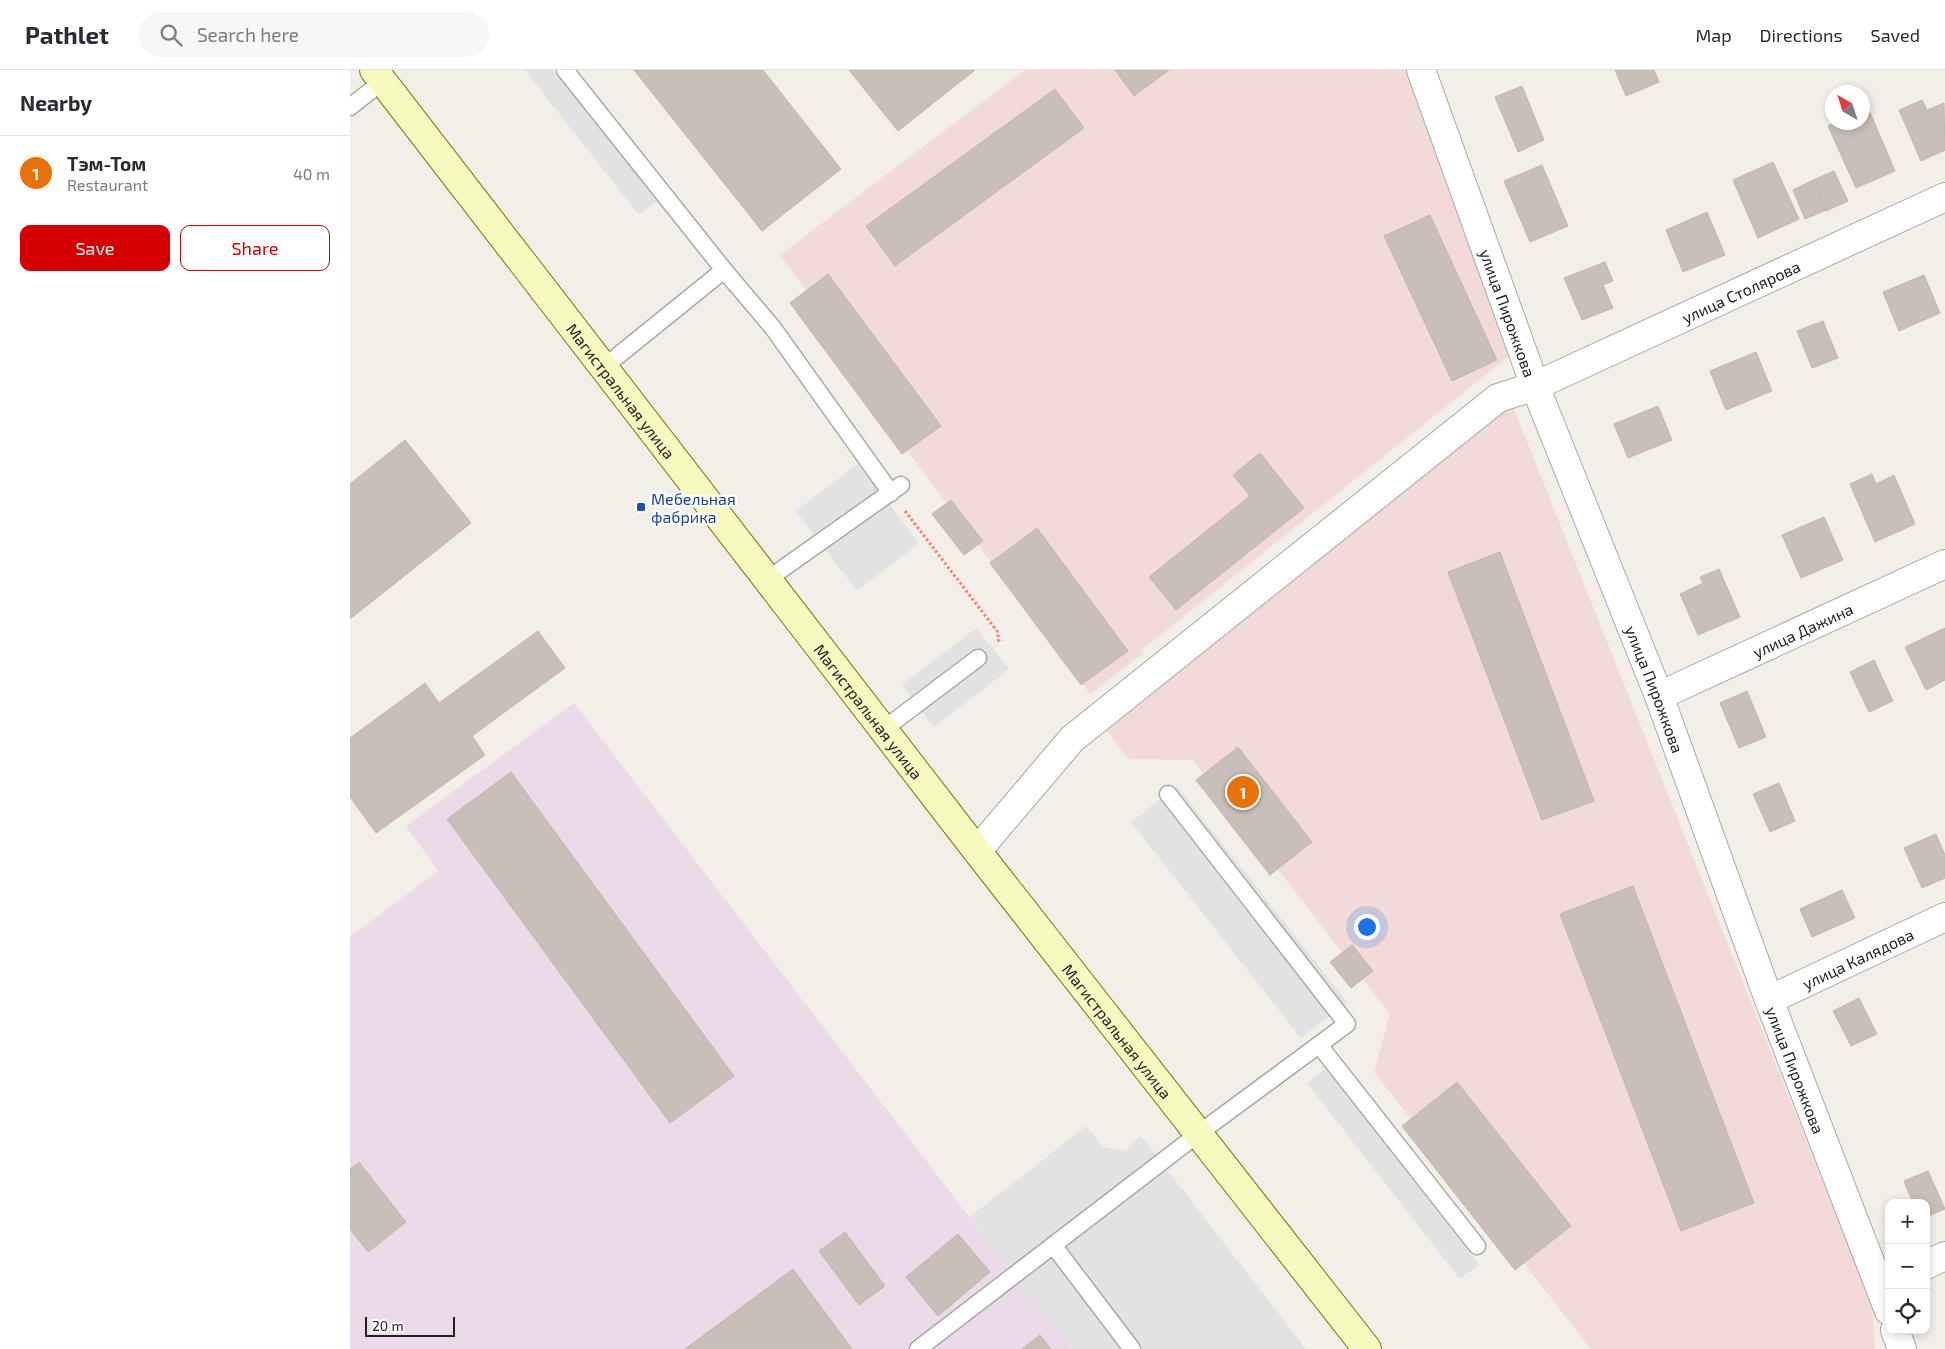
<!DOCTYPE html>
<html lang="en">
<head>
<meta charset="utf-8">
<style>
  body { margin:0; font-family:"Exo 2",sans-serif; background:#f7f7f7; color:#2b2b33 }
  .controls { position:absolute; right:15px; bottom:15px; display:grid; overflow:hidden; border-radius:10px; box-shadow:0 2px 8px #0003 }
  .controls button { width:45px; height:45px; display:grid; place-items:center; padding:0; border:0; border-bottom:1px solid #e1e1e2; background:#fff; color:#2b2b33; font:25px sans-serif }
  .compass { position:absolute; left:1475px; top:15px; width:45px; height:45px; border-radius:50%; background:#fff; box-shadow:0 2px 8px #0003; rotate:321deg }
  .scale { position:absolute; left:15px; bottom:12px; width:90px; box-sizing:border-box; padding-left:5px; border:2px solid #222; border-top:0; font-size:14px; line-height:18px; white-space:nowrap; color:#222; -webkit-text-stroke:4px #fff; paint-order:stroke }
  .you { position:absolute; left:1016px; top:856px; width:18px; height:18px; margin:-12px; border:4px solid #fff; border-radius:50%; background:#1a73e8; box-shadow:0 0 0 8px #1a73e833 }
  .badge { display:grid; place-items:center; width:32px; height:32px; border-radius:50%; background:#d40000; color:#fff; font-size:16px; font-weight:700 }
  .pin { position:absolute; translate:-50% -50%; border:2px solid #fff; box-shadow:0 1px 5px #0006 }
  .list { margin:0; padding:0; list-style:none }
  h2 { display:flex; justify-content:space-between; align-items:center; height:65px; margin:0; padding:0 20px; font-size:21px }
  h2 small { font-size:16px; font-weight:400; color:#7c7c81 }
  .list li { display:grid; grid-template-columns:32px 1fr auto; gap:15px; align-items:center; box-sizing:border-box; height:75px; padding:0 20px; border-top:1px solid #e1e1e2 }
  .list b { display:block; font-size:19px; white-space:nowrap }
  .list p { margin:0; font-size:16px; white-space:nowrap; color:#7c7c81 }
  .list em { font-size:16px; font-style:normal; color:#7c7c81 }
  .actions { display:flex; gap:10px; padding:15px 20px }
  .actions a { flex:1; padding:11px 0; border:1px solid #d40000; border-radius:10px; text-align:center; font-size:18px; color:#d40000 }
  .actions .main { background:#d40000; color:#fff }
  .icon { flex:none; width:28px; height:28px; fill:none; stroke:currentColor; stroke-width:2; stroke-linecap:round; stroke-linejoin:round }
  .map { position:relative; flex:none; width:1595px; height:1279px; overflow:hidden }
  header { display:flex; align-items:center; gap:30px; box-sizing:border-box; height:70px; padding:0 25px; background:#fff; border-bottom:1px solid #e1e1e2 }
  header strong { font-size:24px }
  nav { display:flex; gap:28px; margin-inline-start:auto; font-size:18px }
  .search { width:350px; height:45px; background:#f7f7f7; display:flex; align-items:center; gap:12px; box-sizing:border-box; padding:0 18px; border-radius:28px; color:#7c7c81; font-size:19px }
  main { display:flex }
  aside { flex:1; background:#fff }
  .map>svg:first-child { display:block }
  .commercial { fill:#f2dad9 }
  .industrial { fill:#ebdbe8 }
  .parking { fill:#e2e2e2 }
  .building { fill:#c7bfb8; stroke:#c4b6ab }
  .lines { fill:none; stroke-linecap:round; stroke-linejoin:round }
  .lane-casing { stroke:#a9a9a9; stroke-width:19 }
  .street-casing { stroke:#a9a9a9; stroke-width:30 }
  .secondary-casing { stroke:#707d05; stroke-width:30 }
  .path { stroke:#fa8072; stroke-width:3; stroke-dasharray:2.5 2.5; stroke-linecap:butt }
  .lane { stroke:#fff; stroke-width:16 }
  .street { stroke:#fff; stroke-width:28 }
  .secondary { stroke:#f7fabf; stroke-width:28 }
  .transit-dot { fill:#1a4fb4; stroke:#fff; stroke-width:2 }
  .labels { text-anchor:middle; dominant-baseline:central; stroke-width:5; stroke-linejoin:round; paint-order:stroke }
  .street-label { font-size:16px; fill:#222; stroke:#fff }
  .transit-label { font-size:16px; fill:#164399; stroke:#fff; text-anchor:start }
</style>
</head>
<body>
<header>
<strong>Pathlet</strong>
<div class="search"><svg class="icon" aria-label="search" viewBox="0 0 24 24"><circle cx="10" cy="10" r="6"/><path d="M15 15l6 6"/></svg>Search here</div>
<nav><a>Map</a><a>Directions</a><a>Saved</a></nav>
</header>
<main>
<aside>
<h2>Nearby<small></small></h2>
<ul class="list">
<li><span class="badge" style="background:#e8710a">1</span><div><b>Тэм-Том</b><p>Restaurant</p></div><em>40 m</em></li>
</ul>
<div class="actions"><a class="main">Save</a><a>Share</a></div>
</aside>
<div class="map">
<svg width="1595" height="1279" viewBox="0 0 1595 1279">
  <rect width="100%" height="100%" fill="#f2efe9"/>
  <g class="commercial">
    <polygon points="675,0 1069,0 1173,275 792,580 794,583 740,624 544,363 554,353 430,185"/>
    <polygon points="1162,334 1522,1235 1525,1279 1241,1279 1024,1002 1040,944 843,690 778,689 751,653"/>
  </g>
  <polygon class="industrial" points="224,633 721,1279 0,1279 0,867 88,801 56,756"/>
  <g class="parking">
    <polygon points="175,0 203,0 307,131 289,145"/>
    <polygon points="508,394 569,473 507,521 446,441"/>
    <polygon points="626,558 659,599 584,657 552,615"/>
    <polygon points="827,716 997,932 951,968 781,752"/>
    <polygon points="976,998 1129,1195 1110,1209 957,1013"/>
    <polygon points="736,1056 753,1077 775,1081 791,1066 956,1279 721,1279 620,1147"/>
  </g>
  <g class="building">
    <polygon points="284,0 413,0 491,99 412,161"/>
    <polygon points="499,0 625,0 548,61"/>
    <polygon points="765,0 819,0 784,26"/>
    <polygon points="1265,0 1304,0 1309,12 1276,26"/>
    <polygon points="1172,16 1194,70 1168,82 1145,27"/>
    <polygon points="705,19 734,58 545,196 516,156"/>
    <polygon points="1572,30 1577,40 1594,33 1595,80 1571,91 1549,40"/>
    <polygon points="1518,38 1545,101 1506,118 1478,56 1486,52 1512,52 1512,40"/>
    <polygon points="1423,92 1449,149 1408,168 1383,110"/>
    <polygon points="1192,95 1218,156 1180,172 1154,111"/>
    <polygon points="1484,101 1498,131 1476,141 1463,110"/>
    <polygon points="1463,110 1476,140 1455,149 1443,120"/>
    <polygon points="1357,142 1375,185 1333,202 1316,160"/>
    <polygon points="1080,145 1147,290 1102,311 1034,166"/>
    <polygon points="1255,192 1263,211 1253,215 1263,238 1232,250 1214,208"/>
    <polygon points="478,204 591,356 552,384 440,233"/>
    <polygon points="1574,205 1590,243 1549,261 1533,222"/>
    <polygon points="1473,251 1488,288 1462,298 1447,261"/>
    <polygon points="1406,282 1422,321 1376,340 1360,301"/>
    <polygon points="1308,336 1322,370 1278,388 1264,354"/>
    <polygon points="55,370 121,453 0,549 0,414"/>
    <polygon points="910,383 954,438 826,540 799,507 900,426 883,405"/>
    <polygon points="1522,404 1526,414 1544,405 1565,454 1525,472 1500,414"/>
    <polygon points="601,430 633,471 614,485 582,444"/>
    <polygon points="1474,447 1493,490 1451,508 1432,465"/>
    <polygon points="687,458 778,581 731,615 640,493"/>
    <polygon points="1150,482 1244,731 1192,750 1098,502"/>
    <polygon points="1369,499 1390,547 1348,565 1330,524 1353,513 1350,507"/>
    <polygon points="1595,558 1595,610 1576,620 1555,577"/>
    <polygon points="188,561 215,598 122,666 135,685 26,763 0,727 0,668 75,613 89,633"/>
    <polygon points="1524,590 1543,631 1519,642 1500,602"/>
    <polygon points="1397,621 1416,667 1389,678 1370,633"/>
    <polygon points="888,677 962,772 920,805 846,710"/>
    <polygon points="161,702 384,1006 320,1053 97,749"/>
    <polygon points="1429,713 1445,751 1420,762 1403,724"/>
    <polygon points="1586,764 1595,785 1595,808 1572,818 1554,778"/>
    <polygon points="1283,816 1404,1133 1331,1161 1210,844"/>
    <polygon points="1492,820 1505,848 1462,867 1450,839"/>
    <polygon points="1002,875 1023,901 1001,918 980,892"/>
    <polygon points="1509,928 1527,964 1501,976 1483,941"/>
    <polygon points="1107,1012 1221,1156 1165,1200 1052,1056"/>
    <polygon points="9,1092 56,1152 18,1182 0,1159 0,1099"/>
    <polygon points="1578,1101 1595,1139 1576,1147 1576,1133 1563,1133 1554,1111"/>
    <polygon points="495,1162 535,1216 509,1235 469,1181"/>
    <polygon points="608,1164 640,1202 588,1246 556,1207"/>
    <polygon points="443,1199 502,1279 335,1279"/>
    <polygon points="690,1265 701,1279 672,1279"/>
  </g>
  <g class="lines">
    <defs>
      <g id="lane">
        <polyline points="215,0 374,200 423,258 541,423"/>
        <polyline points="0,37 33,11"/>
        <polyline points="254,297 374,200"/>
        <polyline points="418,509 551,415"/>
        <polyline points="534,659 628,588"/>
        <polyline points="969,975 1127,1176"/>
        <polyline points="703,1175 782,1279"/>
        <polyline points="568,1279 848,1064 997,954 818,724"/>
      </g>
      <g id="street">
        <path id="s1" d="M1071,0l114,316 124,310 110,304 120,311"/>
        <path id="s2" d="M1309,626l286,-132"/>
        <path id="s3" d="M627,781l95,-112 426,-341 37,-12 410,-189"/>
        <path id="s4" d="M1419,930l176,-83"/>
        <polyline points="1576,1195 1595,1186"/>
        <polyline points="1545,1260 1552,1279"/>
      </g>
      <g id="secondary">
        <path id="s5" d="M24,0l603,781 390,498"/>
      </g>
    </defs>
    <use href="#lane" class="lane-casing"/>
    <use href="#street" class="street-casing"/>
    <use href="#secondary" class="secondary-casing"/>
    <polyline class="path" points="555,441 647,561 649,570 645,572"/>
    <use href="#lane" class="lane"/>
    <use href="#street" class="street"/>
    <use href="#secondary" class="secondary"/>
  </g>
  <rect class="transit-dot" x="286" y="432" width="10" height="10" rx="2.5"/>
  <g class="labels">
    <g class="street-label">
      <text stroke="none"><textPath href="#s3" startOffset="958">улица Столярова</textPath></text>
      <text stroke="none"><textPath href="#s1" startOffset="258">улица Пирожкова</textPath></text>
      <text stroke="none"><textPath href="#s5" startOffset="405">Магистральная улица</textPath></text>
      <text stroke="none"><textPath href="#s2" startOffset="158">улица Дажина</textPath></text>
      <text stroke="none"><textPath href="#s1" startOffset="662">улица Пирожкова</textPath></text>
      <text stroke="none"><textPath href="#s5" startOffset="810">Магистральная улица</textPath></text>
      <text stroke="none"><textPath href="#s4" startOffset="98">улица Калядова</textPath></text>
      <text stroke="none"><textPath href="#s5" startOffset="1215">Магистральная улица</textPath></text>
      <text stroke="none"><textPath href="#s1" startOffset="1068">улица Пирожкова</textPath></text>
    </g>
    <g class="transit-label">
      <text x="301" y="428">Мебельная<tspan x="301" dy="18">фабрика</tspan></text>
    </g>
  </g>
</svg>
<div class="controls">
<button>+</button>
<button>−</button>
<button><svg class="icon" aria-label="locate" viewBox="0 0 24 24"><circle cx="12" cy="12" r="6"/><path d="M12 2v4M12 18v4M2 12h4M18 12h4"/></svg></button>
</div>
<svg class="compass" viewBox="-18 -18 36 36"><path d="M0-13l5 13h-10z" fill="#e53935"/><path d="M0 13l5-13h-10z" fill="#7c7c81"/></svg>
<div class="scale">20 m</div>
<div class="you"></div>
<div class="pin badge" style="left:893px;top:722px;background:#e8710a">1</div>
</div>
</main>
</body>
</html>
